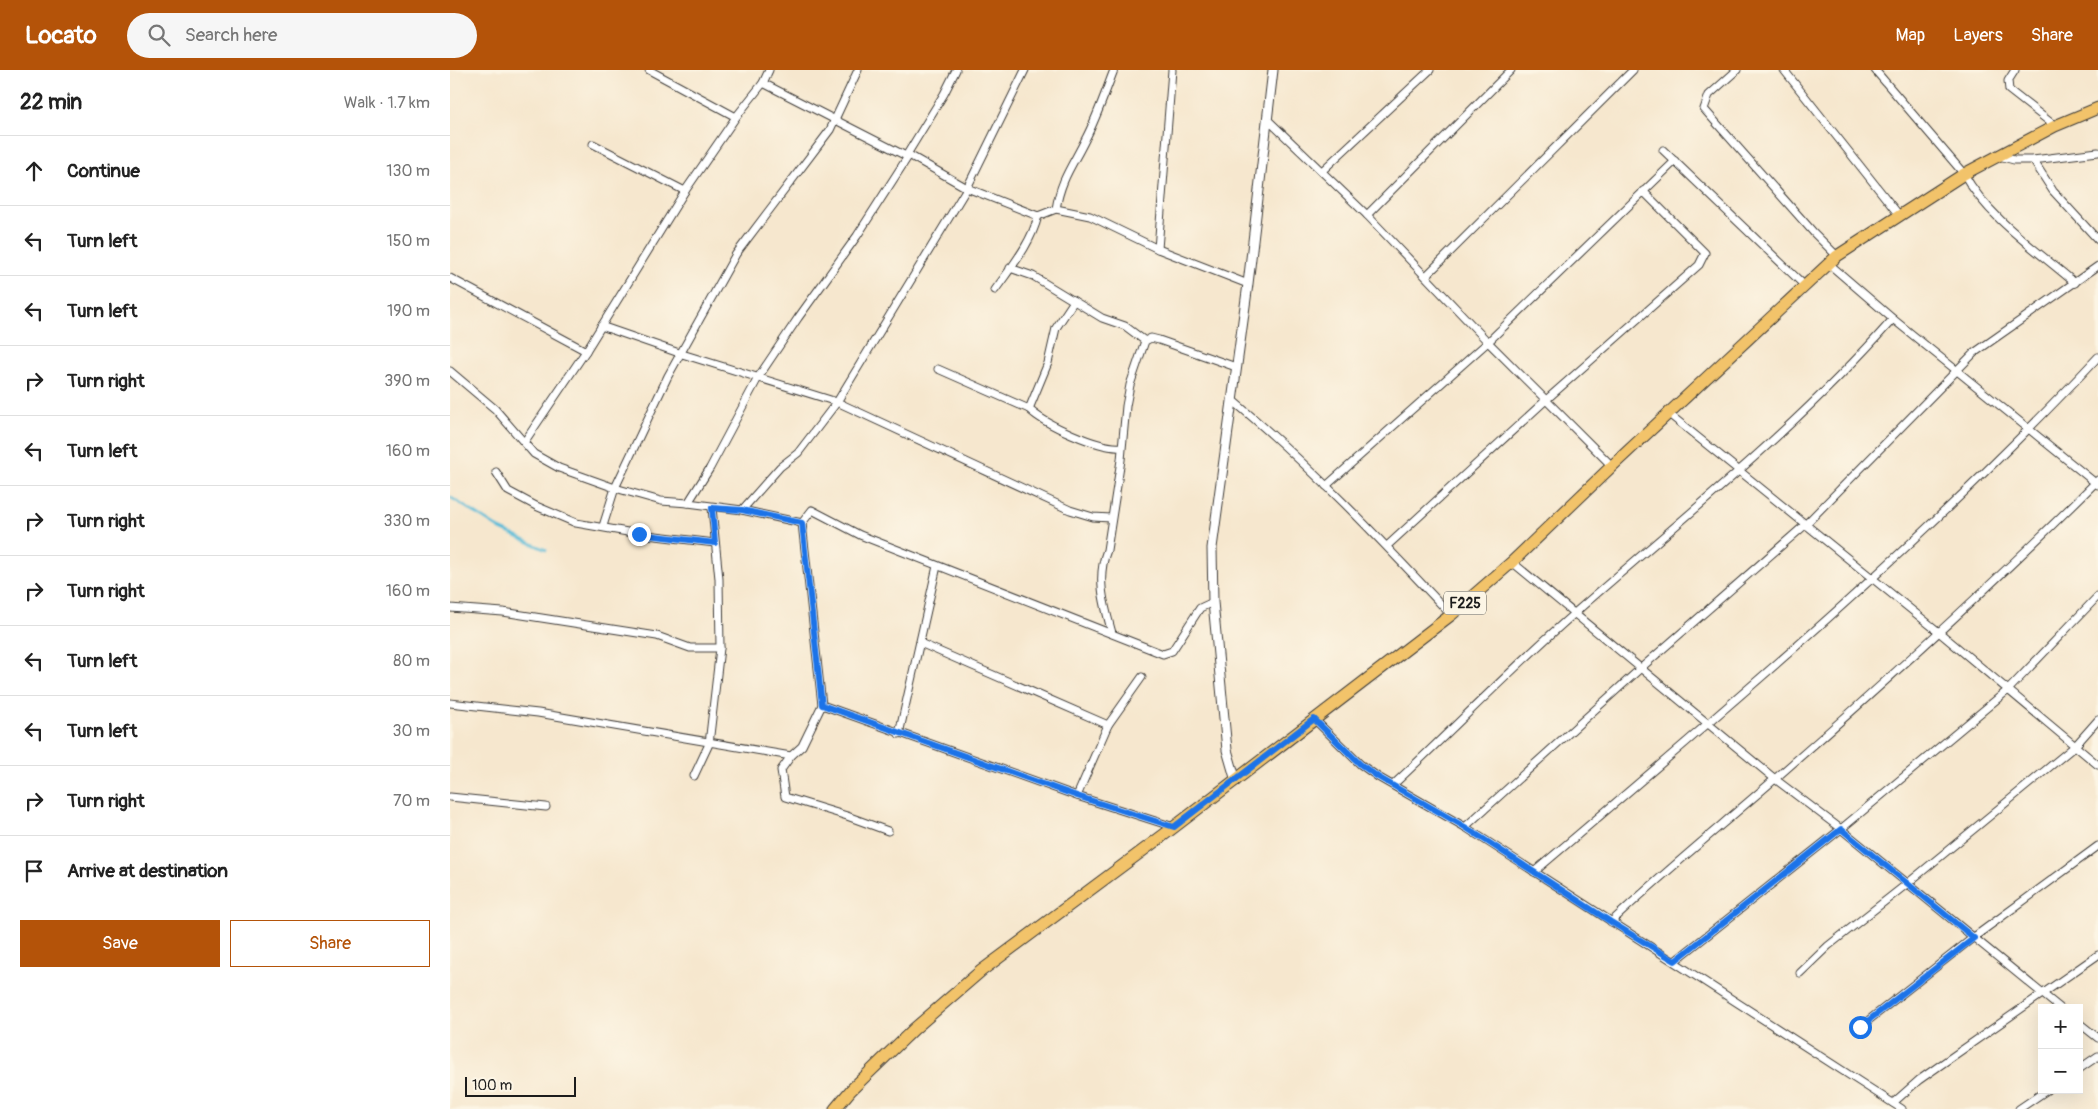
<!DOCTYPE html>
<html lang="en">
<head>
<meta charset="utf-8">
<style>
  body { margin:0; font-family:Pangolin,sans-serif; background:#f6f6f6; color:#222 }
  .controls { position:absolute; right:15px; bottom:15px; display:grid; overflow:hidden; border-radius:0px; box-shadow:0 5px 20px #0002 }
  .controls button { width:45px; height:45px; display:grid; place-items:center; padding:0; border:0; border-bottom:1px solid #e0e0e0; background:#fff; color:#222; font:25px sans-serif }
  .scale { position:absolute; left:15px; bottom:12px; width:111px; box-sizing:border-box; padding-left:5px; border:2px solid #1c1c1c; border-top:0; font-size:14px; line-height:18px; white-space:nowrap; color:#1c1c1c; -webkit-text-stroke:4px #fcf5e5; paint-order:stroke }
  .stop { position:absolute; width:15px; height:15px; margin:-11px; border:4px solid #1a73e8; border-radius:50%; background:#fff }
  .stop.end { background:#1a73e8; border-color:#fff; box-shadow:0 1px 5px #0008 }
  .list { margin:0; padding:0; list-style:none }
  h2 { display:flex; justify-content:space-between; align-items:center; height:65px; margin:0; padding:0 20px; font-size:21px }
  h2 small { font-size:16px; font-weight:400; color:#767676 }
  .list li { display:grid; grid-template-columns:32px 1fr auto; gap:15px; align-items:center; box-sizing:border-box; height:70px; padding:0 20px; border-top:1px solid #e0e0e0 }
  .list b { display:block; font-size:19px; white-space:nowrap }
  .list em { font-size:16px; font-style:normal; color:#767676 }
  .actions { display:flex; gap:10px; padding:15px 20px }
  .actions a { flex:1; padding:11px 0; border:1px solid #b45309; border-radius:0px; text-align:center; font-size:18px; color:#b45309 }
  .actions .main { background:#b45309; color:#fff }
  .icon { flex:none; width:28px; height:28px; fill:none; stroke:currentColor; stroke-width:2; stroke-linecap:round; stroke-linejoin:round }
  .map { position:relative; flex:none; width:1648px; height:1039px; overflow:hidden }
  header { display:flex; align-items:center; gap:30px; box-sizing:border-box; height:70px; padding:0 25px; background:#b45309; color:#fff }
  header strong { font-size:24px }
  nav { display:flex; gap:28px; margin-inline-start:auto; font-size:18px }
  .search { width:350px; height:45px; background:#f6f6f6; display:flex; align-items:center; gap:12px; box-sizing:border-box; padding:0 18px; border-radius:28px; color:#767676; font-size:19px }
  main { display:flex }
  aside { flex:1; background:#fff }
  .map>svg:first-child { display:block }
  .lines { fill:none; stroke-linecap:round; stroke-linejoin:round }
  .stream { stroke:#5abcd8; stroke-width:2.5 }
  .minor-casing { stroke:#3d3a37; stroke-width:9 }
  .tertiary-casing { stroke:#3d3a37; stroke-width:11 }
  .primary-casing { stroke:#3d3a37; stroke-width:13 }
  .minor { stroke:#fff; stroke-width:7 }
  .tertiary { stroke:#fff; stroke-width:9 }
  .primary { stroke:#f2c36a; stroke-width:11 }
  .route { stroke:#1a73e8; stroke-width:6 }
  .labels { text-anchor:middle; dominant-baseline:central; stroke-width:4; stroke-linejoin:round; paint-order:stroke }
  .shield { fill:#fcf5e5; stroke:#5f5d58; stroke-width:1 }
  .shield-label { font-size:14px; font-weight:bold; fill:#1c1c1c }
</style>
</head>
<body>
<header>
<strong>Locato</strong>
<div class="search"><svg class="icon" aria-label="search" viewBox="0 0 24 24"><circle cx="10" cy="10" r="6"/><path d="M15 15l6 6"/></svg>Search here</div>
<nav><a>Map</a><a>Layers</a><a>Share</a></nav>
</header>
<main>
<aside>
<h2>22 min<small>Walk · 1.7 km</small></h2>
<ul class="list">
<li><svg class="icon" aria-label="ahead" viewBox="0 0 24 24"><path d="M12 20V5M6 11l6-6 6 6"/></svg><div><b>Continue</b></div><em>130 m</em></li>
<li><svg class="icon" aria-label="left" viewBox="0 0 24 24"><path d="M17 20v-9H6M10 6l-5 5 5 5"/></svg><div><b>Turn left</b></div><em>150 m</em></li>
<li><svg class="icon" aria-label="left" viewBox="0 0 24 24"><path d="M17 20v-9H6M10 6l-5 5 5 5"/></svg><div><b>Turn left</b></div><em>190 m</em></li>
<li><svg class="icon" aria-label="right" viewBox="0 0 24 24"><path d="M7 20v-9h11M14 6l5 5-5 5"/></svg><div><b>Turn right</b></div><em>390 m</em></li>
<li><svg class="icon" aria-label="left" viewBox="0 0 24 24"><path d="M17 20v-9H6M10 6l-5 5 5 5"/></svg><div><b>Turn left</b></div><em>160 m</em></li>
<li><svg class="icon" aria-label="right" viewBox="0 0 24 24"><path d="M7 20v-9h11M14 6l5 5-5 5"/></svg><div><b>Turn right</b></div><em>330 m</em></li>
<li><svg class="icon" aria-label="right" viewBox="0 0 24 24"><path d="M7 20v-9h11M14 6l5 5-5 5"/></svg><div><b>Turn right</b></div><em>160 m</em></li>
<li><svg class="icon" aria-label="left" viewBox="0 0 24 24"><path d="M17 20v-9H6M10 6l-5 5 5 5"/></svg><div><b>Turn left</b></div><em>80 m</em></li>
<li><svg class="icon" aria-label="left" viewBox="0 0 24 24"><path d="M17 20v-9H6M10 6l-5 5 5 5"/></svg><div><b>Turn left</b></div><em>30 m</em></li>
<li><svg class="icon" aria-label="right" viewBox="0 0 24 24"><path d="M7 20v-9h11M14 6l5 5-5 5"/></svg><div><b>Turn right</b></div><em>70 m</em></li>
<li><svg class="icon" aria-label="arrive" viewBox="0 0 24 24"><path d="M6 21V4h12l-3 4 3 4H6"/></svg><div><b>Arrive at destination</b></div></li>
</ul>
<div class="actions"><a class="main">Save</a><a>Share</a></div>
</aside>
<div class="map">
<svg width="1648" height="1039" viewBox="0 0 1648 1039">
  <rect width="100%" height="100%" fill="#fcf5e5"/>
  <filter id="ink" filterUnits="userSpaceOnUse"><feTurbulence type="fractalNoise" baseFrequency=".02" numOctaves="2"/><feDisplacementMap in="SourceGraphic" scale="10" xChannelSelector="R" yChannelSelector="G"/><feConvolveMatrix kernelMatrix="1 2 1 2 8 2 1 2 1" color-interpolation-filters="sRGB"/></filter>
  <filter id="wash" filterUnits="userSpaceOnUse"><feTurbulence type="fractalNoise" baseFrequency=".0096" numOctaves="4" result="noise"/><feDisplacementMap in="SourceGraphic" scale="20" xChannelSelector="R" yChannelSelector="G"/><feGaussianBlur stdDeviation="1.12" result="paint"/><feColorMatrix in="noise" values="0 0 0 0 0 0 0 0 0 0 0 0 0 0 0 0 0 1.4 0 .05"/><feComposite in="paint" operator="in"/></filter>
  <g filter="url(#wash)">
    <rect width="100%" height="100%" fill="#f6e7ce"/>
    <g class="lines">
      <polyline class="stream" points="0,427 50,459 96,480"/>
    </g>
  </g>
  <g filter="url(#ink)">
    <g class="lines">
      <defs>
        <g id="minor">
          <polyline points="199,0 286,47"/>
          <polyline points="1287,0 1259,25 1254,39 1364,163 1387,186"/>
          <polyline points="1334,0 1449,145"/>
          <path d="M1425,0l89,104c24,44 73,76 111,109"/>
          <polyline points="1565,0 1558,11 1559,20 1605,56"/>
          <polyline points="313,13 456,86 459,85 517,118 588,146 606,139 640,146 708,179 798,214"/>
          <polyline points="817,49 917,145 1038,272 1162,396"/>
          <polyline points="143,74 235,121"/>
          <polyline points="1213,80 1354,215"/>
          <polyline points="456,86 494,24 506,0"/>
          <polyline points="1549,86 1564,90 1583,90 1648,82"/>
          <polyline points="1583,90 1603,121 1648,170"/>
          <polyline points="873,100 980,0"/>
          <path d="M606,139c5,-31 17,-44 30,-71 11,-21 19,-45 28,-68"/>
          <polyline points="917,145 1061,0"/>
          <polyline points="708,179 722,0"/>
          <polyline points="1378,193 1443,249 1648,415"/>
          <polyline points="560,198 583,206 652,248 675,256 695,271"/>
          <polyline points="976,206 1183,0"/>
          <polyline points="0,208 136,281"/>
          <path d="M545,220c17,-24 36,-46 43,-74"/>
          <polyline points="151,256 232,284 387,332 620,440 643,447 661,448"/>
          <path d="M488,299l91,40c15,15 70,40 92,38"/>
          <polyline points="0,301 45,339 84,384 109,398 165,418 211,431 238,433 292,440 352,453"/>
          <path d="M781,329c79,66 150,141 220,216"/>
          <polyline points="579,339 598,293 606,258 624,231"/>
          <polyline points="1219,344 1490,563 1648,695"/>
          <polyline points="75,371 136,281 235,121 286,47 313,13 319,0"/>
          <polyline points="46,402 58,421 86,436 126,453 189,464 265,473"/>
          <polyline points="876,416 1038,272 1225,91"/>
          <polyline points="238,433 260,398 309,306 348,248 407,166 459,85"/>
          <polyline points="292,440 330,397 348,383 387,332 517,118 575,0"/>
          <polyline points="153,456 165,418 218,306 286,184 380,60 408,0"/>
          <polyline points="937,476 1096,330 1249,195 1255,183 1193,121"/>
          <polyline points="1062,492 1325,709 1391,759 1610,938"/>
          <polyline points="0,538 53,542 207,566 240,578 270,578"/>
          <path d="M662,563c-8,-29 -16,-55 -5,-83l14,-90 5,-54 4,-21 15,-44 6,-3 8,2 77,27"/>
          <polyline points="470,573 658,655"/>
          <polyline points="0,633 88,643 341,686 352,676 372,635 352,453 362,440 410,465 713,584 722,581 750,538 763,532"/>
          <polyline points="372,635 627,726 724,757"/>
          <polyline points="864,649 910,694 928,707 1015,757 1452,1039"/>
          <polyline points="449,664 487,496"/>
          <polyline points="341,686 331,700 335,727 397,746 438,761"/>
          <polyline points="244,706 259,674 270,578 269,509 262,438"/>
          <path d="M943,715c61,-57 120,-118 184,-174 107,-94 221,-184 316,-292"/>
          <polyline points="627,726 658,655 692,607"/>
          <polyline points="0,727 96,737"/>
          <polyline points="1015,757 1191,598 1355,455 1524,283 1648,196"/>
          <path d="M1084,802c194,-165 390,-329 564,-515"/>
          <path d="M1161,852c53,-50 110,-96 165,-144 110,-96 219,-195 322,-298"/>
          <polyline points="1225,891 1391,759 1558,620 1648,526"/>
          <polyline points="1350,903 1378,876 1458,813 1625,676 1648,650"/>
          <polyline points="1629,953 1648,968"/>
          <polyline points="1410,957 1524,867 1648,776"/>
          <polyline points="1629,999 1648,986"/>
          <polyline points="1443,1033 1469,1010 1648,885"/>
          <polyline points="1569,1039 1597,1020"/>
        </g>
        <polyline id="tertiary" points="786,711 777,680 763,532 762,478 798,214 823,0"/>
        <polyline id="primary" points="385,1039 401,1020 464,959 531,901 715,764 1001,545 1062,492 1162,396 1387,186 1514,104 1605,56 1648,38"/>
      </defs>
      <use href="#minor" class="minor-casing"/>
      <use href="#tertiary" class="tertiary-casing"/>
      <use href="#primary" class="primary-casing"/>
      <use href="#minor" class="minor"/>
      <use href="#tertiary" class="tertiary"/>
      <use href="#primary" class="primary"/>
    </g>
  </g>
  <g class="lines" filter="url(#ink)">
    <polyline class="route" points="189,464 265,473 262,438 292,440 352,453 372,635 627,726 724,757 864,649 910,694 928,707 1015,757 1161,852 1225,891 1391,759 1524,868 1410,957"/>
  </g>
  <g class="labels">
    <rect class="shield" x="994" y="521.5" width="42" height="23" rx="4"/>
    <g class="shield-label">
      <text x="1015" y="533">F225</text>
    </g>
  </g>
</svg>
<div class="controls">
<button>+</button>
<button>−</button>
</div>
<div class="scale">100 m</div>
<div class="stop" style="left:1410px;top:957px"></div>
<div class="stop end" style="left:189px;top:464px"></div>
</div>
</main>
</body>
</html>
